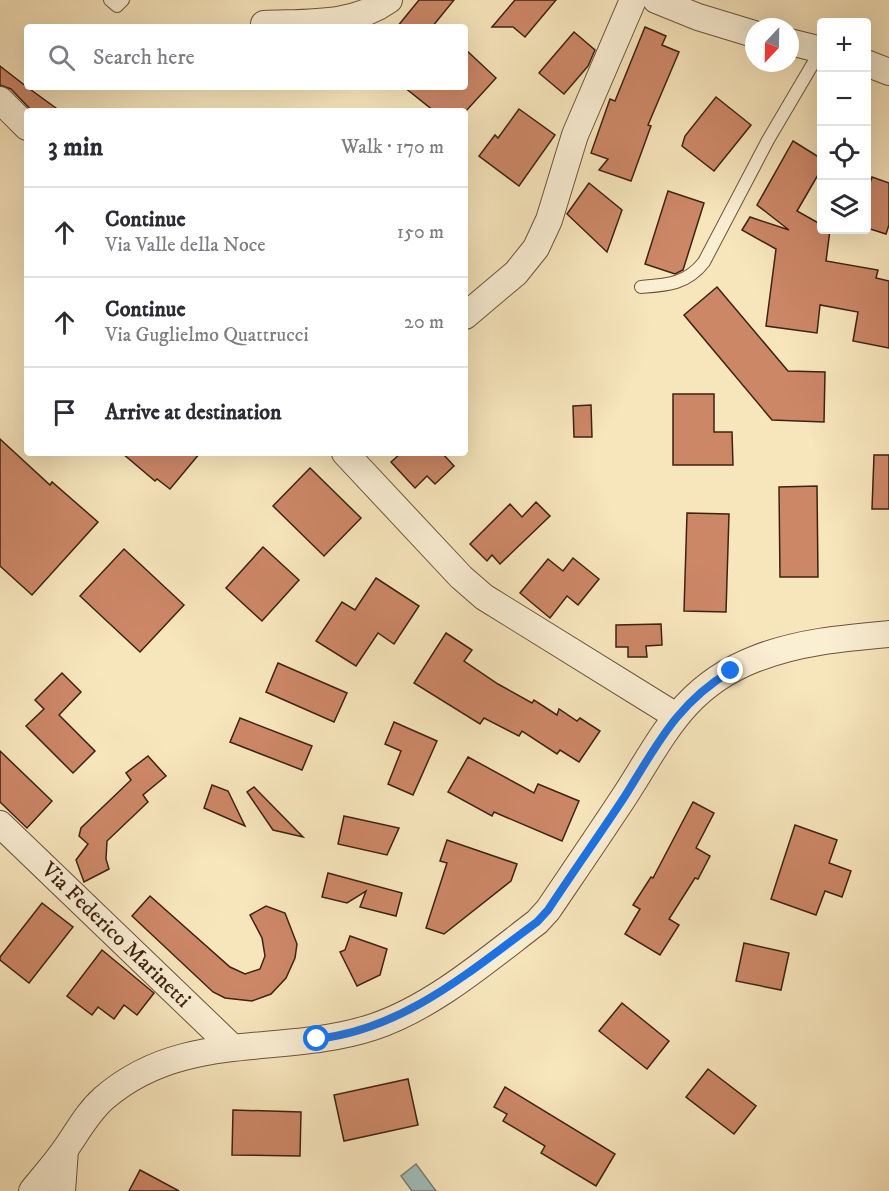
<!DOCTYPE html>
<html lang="en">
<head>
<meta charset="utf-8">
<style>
  body { margin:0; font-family:"IM FELL DW Pica",serif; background:#f7f7f7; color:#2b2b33 }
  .controls { position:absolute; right:18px; top:18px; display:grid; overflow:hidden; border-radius:6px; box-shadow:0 6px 24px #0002 }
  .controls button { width:54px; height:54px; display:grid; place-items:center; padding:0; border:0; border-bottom:2px solid #e1e1e2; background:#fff; color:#2b2b33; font:30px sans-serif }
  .compass { position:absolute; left:745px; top:18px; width:54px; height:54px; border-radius:50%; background:#fff; box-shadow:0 6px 24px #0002; rotate:202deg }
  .stop { position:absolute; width:18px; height:18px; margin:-14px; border:4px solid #1a73e8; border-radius:50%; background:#fff }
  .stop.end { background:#1a73e8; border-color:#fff; box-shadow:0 2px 6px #0008 }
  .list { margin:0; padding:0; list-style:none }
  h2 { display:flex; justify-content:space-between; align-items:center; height:78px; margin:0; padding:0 24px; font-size:26px }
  h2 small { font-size:20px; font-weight:400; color:#7c7c81 }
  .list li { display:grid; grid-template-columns:39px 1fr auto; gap:18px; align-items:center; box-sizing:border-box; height:90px; padding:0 24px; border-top:2px solid #e1e1e2 }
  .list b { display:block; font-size:22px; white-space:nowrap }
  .list p { margin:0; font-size:20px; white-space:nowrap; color:#7c7c81 }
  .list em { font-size:20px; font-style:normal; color:#7c7c81 }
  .icon { flex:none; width:33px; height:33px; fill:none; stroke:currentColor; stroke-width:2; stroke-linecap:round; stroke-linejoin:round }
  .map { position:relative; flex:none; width:889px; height:1191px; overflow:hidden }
  .search { position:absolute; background:#fff; box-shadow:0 6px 24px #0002; left:24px; top:24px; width:444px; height:66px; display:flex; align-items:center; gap:15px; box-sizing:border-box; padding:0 21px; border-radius:6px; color:#7c7c81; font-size:22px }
  .panel { position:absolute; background:#fff; box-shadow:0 6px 24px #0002; left:24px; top:108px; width:444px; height:348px; border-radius:6px }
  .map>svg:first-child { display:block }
  .water { fill:#a0bdb9; stroke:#797f77; stroke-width:1.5 }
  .building { fill:#cc8767; stroke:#3e2214; stroke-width:1.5 }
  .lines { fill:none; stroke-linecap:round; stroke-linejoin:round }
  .lane-casing { stroke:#6c533e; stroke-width:14 }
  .street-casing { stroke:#6c533e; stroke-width:28 }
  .lane { stroke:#faeed3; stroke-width:12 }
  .street { stroke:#faeed3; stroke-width:26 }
  .route { stroke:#1a73e8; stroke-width:8 }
  .labels { text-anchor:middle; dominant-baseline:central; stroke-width:6; stroke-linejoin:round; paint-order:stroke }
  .street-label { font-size:22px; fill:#3e2214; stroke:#faeed3 }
</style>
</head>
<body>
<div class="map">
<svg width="889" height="1191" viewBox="0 0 889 1191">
  <rect width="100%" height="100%" fill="#f7e5bb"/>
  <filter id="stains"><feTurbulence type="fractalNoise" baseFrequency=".00333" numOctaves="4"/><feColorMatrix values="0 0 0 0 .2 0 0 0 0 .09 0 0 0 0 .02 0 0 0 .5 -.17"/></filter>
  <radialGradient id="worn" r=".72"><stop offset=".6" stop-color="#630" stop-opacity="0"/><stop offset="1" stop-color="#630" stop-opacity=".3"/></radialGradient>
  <polygon class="water" points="416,1164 436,1191 412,1191 401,1176"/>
  <g class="building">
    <polygon points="419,0 454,0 432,27 397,27"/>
    <polygon points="515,0 556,0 525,37 513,27 492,27"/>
    <polygon points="645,27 666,36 662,45 679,52 648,125 651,126 631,181 599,170 608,159 591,153 610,99 615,101"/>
    <polygon points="574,32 595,50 588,66 564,94 539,73"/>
    <polygon points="465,49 496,78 465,112 434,111 404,87 465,87"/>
    <polygon points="0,66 27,87 60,111 32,111 11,89 0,85"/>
    <polygon points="716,97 751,125 714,171 682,146 685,136"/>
    <polygon points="519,109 555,135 519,186 479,156 495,135 498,138"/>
    <polygon points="793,141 822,159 822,168 797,211 822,225 822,230 830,230 826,261 878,270 876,278 889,281 889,348 853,341 858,312 820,305 817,333 766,326 776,249 742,230 750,217 789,230 757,205"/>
    <polygon points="872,177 889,183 889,225 886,234 867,228 867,193"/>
    <polygon points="589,183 622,210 607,252 567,214"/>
    <polygon points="668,191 704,203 683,270 675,274 645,264"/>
    <polygon points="717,287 788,371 825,372 824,422 772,420 684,315"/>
    <polygon points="673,394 714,394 714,432 732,432 733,465 673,465"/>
    <polygon points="591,405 592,437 574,437 573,406"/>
    <polygon points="0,439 50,485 52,482 98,522 32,595 0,566"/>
    <polygon points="122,453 200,453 170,489 157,479 155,481"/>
    <polygon points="401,453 442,453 454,466 435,484 427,476 415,488 391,462"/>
    <polygon points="874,455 889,455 889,509 872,509"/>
    <polygon points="310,468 361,518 324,556 273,506"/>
    <polygon points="817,486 818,577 780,577 779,487"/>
    <polygon points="536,502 550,516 500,564 492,555 487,561 470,544 510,504 522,517"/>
    <polygon points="687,513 729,514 726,612 684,611"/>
    <polygon points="263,547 299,580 262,621 226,588"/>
    <polygon points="124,549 184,605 140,652 80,596"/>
    <polygon points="573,558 599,579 578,605 567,596 550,618 520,593 548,559 563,571"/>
    <polygon points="376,578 419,606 394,644 378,633 356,666 316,641 342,602 355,610"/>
    <polygon points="661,624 662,645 646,646 647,657 628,657 628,647 616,647 616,625"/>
    <polygon points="446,633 472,650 464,661 498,684 532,703 534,700 557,715 559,709 577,721 580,718 600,731 579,762 560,750 557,754 522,731 519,736 484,718 480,724 414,683"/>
    <polygon points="278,663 347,693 334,722 266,692"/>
    <polygon points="62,673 81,692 59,715 95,751 73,773 26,726 44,709 35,700"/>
    <polygon points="240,718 312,746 302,770 230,742"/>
    <polygon points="394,722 437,741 413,795 388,784 401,751 385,744"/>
    <polygon points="0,751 52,801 27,828 0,802"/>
    <polygon points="148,756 166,776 143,795 148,802 107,841 106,859 109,869 84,882 76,860 88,844 79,836 81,828 131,780 126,773"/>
    <polygon points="468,757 534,793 538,784 579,801 562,841 494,812 492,816 448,792"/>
    <polygon points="212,785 228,791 245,826 204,808"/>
    <polygon points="254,787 303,837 273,830 247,792"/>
    <polygon points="693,802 714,813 696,848 710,856 698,879 695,878 669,919 679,925 660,955 625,934 640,909 633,905 651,877 653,878"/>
    <polygon points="344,816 399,828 387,855 338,844"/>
    <polygon points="795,825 837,840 829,863 851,871 842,897 825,891 816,915 771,899"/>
    <polygon points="447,840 517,864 511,881 444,934 426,928 447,863 440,861"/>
    <polygon points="328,873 402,893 396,916 360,907 366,891 347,903 322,897"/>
    <polygon points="150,896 230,967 245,974 260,969 265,956 262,938 250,915 266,906 285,913 297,944 295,958 286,978 271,994 252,1001 225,998 213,992 132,916"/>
    <polygon points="42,903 73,927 29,983 0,960 0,957"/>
    <polygon points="350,936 387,949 380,975 357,986 340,952 345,950"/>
    <polygon points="744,943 789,953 781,990 736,981"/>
    <polygon points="102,950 154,993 137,1015 124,1005 114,1019 98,1007 92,1015 67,996"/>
    <polygon points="622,1003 669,1041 647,1069 599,1031"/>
    <polygon points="708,1069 756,1106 734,1134 686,1097"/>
    <polygon points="408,1079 418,1125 344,1141 334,1095"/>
    <polygon points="505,1087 615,1154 596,1186 541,1153 545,1146 503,1121 507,1114 494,1107"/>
    <polygon points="233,1110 301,1112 300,1156 232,1155"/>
    <polygon points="140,1170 179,1191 129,1191"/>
  </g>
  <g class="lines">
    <defs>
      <g id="lane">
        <polyline points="110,0 117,6 123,0"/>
        <path d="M641,287c26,-2 46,-3 63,-25l64,-122 53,-90"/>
      </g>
      <g id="street">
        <polyline points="656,0 698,17 754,34"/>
        <path d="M264,24c43,-2 89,2 125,-24"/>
        <polyline points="790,42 822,50"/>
        <polyline points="866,63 889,72"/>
        <polyline points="0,100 27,127"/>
        <polyline points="465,316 516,273 536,248 549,220 575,135 633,0"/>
        <polyline points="345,453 461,577 484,597 676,716"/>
        <polyline points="0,824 232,1047"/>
        <path d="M32,1191c11,-14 24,-28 34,-43 12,-17 22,-36 38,-50 80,-69 178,-41 269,-71 60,-20 114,-67 164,-105l11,-12c25,-37 51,-75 76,-113 39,-60 59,-110 131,-138 43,-17 89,-21 134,-25"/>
        <polyline points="62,1191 65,1150"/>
      </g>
    </defs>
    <use href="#lane" class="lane-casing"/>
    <use href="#street" class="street-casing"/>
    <use href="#lane" class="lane"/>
    <use href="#street" class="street"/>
  </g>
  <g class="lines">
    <path class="route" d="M317,1039c87,-10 152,-67 220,-117l11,-12c25,-38 52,-76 77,-114 32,-51 52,-93 106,-125"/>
  </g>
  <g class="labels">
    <g class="street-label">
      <text transform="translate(116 935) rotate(44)">Via Federico Marinetti</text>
    </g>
  </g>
  <rect width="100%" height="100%" filter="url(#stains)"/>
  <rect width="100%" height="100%" fill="url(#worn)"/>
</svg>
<div class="controls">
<button>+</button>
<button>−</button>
<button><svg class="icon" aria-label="locate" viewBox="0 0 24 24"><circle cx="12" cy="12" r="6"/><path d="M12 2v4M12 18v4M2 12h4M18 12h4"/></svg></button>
<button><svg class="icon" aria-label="layers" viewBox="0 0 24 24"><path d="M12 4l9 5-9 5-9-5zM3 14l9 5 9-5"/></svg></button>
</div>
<svg class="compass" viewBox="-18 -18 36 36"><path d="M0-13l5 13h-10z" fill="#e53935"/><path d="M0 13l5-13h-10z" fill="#7c7c81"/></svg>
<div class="stop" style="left:317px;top:1039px"></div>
<div class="stop end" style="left:731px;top:671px"></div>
<div class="search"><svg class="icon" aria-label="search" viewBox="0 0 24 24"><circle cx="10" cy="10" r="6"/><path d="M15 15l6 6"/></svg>Search here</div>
<section class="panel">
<h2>3 min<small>Walk · 170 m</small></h2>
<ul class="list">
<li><svg class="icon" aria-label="ahead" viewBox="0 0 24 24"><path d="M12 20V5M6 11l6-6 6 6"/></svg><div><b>Continue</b><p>Via Valle della Noce</p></div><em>150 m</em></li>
<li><svg class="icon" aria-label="ahead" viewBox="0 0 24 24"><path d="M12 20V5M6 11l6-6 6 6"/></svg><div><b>Continue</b><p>Via Guglielmo Quattrucci</p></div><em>20 m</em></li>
<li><svg class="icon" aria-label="arrive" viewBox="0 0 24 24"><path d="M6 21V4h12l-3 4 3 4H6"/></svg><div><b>Arrive at destination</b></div></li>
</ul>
</section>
</div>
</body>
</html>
